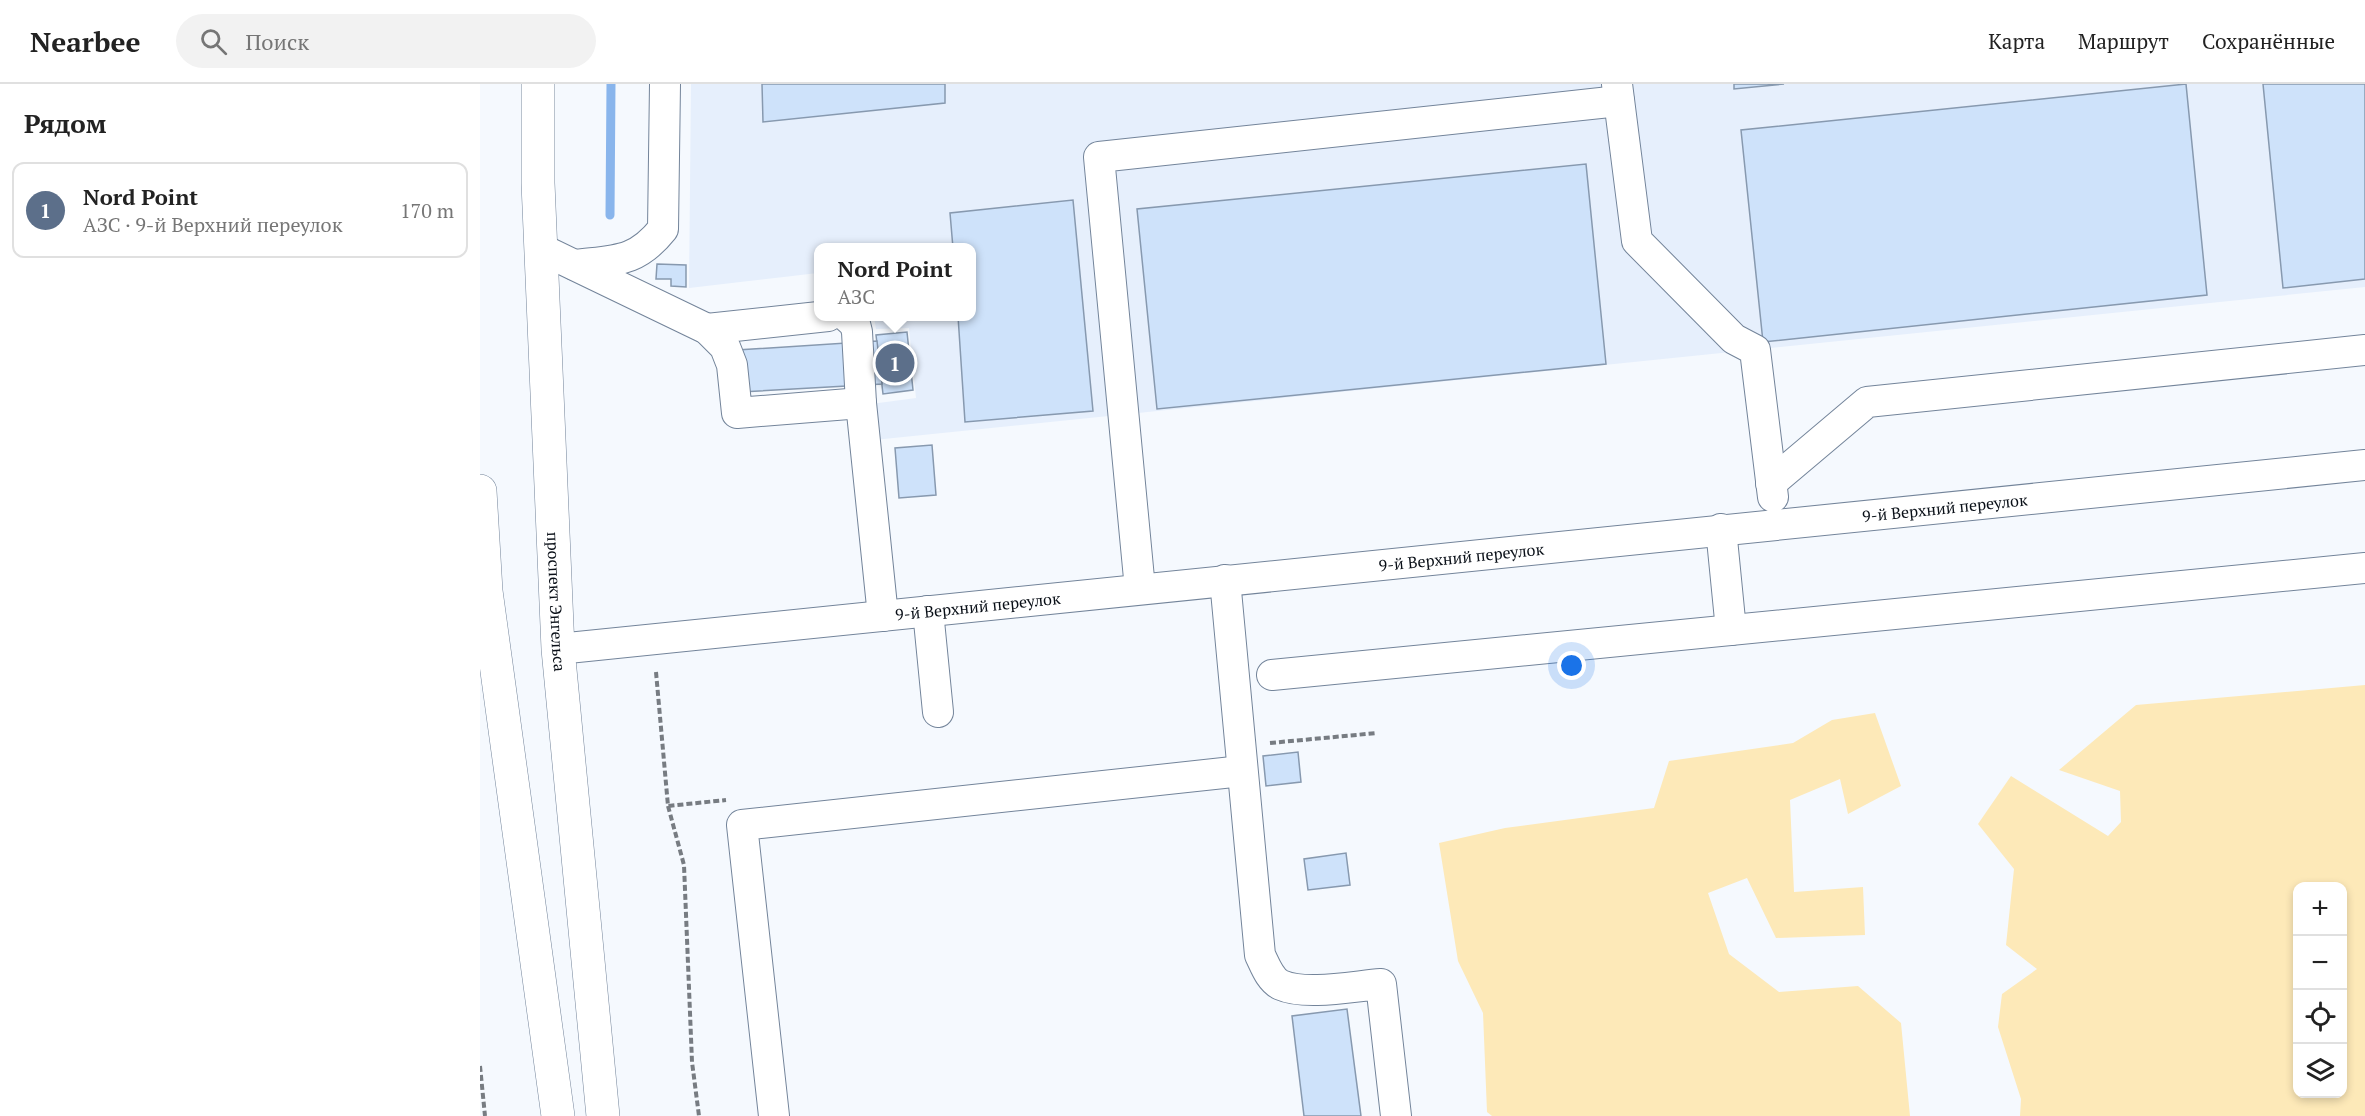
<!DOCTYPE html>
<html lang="ru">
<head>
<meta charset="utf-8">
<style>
  body { margin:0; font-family:"PT Serif",serif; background:#f2f2f2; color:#222 }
  .controls { position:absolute; right:18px; bottom:18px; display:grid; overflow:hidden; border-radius:12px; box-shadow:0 3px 9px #0003 }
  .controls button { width:54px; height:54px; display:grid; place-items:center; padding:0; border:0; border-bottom:2px solid #e0e0e0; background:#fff; color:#222; font:30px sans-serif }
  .you { position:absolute; left:1092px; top:582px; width:21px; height:21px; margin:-15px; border:4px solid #fff; border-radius:50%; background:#1a73e8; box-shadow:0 0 0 9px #1a73e833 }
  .badge { display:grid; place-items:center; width:39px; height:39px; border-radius:50%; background:#b45309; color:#fff; font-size:20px; font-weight:700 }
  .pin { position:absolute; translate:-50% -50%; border:3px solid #fff; box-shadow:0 2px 6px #0006 }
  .popup { position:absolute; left:334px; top:159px; width:162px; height:78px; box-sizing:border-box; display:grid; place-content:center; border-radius:12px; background:#fff; filter:drop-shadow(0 2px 4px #0005); font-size:20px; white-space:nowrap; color:#767676 }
  .popup b { font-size:22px; color:#222 }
  .popup::after { content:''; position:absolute; left:50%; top:100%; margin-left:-12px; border:12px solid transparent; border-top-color:#fff }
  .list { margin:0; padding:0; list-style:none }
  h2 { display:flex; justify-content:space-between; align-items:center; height:78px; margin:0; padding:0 24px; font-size:26px }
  h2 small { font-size:20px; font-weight:400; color:#767676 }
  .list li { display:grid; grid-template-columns:39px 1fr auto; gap:18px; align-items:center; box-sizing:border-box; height:96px; margin:0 12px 12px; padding:0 12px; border:2px solid #e0e0e0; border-radius:12px }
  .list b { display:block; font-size:22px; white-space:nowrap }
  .list p { margin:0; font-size:20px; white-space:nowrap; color:#767676 }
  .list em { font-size:20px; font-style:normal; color:#767676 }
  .icon { flex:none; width:33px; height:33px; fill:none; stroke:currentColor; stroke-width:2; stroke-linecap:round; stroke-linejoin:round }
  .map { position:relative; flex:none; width:1885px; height:1032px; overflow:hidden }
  header { display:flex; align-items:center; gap:36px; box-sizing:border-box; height:84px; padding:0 30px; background:#fff; border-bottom:2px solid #e0e0e0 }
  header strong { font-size:28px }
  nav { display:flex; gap:33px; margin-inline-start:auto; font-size:21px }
  .search { width:420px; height:54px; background:#f2f2f2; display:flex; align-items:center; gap:15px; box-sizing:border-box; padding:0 21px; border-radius:33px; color:#767676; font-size:22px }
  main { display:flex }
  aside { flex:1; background:#fff }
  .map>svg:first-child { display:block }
  .built { fill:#e6effc }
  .green { fill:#fde9b8; fill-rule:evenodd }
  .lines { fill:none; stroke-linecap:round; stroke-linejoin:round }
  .stream { stroke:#89b5ec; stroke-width:9 }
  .building { fill:#cee2fa; stroke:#8799af; stroke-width:1.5 }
  .minor-casing { stroke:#73849a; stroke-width:32 }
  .major-casing { stroke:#73849a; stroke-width:34 }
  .path { stroke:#777c82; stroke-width:4; stroke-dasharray:6 3; stroke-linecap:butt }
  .minor { stroke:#fff; stroke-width:30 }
  .major { stroke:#fff; stroke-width:33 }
  .labels { text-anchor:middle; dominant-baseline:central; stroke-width:4.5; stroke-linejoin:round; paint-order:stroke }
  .street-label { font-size:16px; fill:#090f17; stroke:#f5f9fe }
</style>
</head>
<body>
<header>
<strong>Nearbee</strong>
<div class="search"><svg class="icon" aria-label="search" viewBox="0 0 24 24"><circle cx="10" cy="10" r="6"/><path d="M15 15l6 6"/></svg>Поиск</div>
<nav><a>Карта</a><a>Маршрут</a><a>Сохранённые</a></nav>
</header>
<main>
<aside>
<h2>Рядом<small></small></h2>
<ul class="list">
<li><span class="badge" style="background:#5c6f8a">1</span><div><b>Nord Point</b><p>АЗС · 9-й Верхний переулок</p></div><em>170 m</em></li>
</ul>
</aside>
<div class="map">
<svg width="1885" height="1032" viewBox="0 0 1885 1032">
  <rect width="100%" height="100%" fill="#f5f9fe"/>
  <polygon class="built" points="211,0 1885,0 1885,203 394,356 391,320 436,314 429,244 396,245 394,233 492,232 492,164 338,164 338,189 209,204"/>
  <g class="green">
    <path d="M1885,601v431h-345l1,-17 -23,-72 4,-33 35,-25 -31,-24 8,-76 -36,-45 33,-48 97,60 13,-14 -1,-31 -61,-21 77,-65zM1818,802h44v208h-44z"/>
    <polygon points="1395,629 1421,702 1368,730 1360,695 1310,716 1314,808 1383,803 1385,851 1296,854 1267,794 1228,809 1249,870 1299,908 1378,902 1421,939 1430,1032 1012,1032 1007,1028 1003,929 978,877 959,759 1025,744 1174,724 1189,677 1313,659 1352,636"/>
  </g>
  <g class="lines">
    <polyline class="stream" points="130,131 131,0"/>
  </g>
  <g class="building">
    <polygon points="282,0 465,0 465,19 283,38"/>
    <polygon points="1254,0 1304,0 1254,5"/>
    <polygon points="1706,0 1727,211 1283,258 1261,46"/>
    <polygon points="1783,0 1885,0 1885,195 1803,204"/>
    <polygon points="1106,80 1126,280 677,325 657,125"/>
    <polygon points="593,116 613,327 485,338 478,232 492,232 492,164 473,164 470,129"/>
    <polygon points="177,180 206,181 206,203 191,202 191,195 176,195"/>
    <polygon points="427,248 433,306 403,310 396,251"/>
    <polygon points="397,257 402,300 261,308 257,266"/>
    <polygon points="452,361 456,411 419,414 415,364"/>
    <polygon points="818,668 821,698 786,702 783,672"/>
    <polygon points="866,769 870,801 828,806 824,775"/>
    <polygon points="867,925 881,1032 824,1032 812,932"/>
  </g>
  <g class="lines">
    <defs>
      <g id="minor">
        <polyline points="1137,0 1157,157 1254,255 1275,266 1293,413"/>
        <polyline points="61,165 227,245 245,263 252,281 257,329 381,319 403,532"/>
        <path d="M95,181c40,-5 61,-2 88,-36l2,-145"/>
        <polyline points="366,232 375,240 377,248 381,319"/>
        <polyline points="227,245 348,232"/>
        <polyline points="1291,399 1387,318 1885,266"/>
        <polyline points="1241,445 1251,546"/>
        <path d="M745,496l35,375c5,10 10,25 21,30 25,11 73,1 100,-1l15,132"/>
        <polyline points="660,505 619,73 1139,17"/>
        <polyline points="448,527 458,628"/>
        <path id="s1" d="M78,565l1807,-184"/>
        <polyline points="792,591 1885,484"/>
        <polyline points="294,1032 262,741 762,687"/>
      </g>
      <g id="major">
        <path id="s2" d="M58,0v99l20,466 45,467"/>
        <polyline points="0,407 6,507 78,1032"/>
      </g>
    </defs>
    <use href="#minor" class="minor-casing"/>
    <use href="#major" class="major-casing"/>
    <g class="path">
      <polyline points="176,588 188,722 246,716"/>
      <polyline points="790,659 897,649"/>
      <polyline points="188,722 204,781 212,978 219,1032"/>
      <polyline points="0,982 5,1032"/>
    </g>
    <use href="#minor" class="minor"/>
    <use href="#major" class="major"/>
  </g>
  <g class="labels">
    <g class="street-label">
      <text stroke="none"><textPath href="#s1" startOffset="1394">9-й Верхний переулок</textPath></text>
      <text stroke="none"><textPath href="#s1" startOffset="908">9-й Верхний переулок</textPath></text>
      <text stroke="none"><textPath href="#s2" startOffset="518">проспект Энгельса</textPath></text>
      <text stroke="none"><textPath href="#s1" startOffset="422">9-й Верхний переулок</textPath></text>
    </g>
  </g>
</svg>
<div class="controls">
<button>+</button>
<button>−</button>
<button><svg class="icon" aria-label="locate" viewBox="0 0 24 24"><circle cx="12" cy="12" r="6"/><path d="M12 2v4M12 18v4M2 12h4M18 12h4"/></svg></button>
<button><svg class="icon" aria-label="layers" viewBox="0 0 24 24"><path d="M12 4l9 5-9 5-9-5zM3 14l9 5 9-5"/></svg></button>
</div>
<div class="you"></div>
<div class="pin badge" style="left:415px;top:279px;background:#5c6f8a">1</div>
<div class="popup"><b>Nord Point</b>АЗС</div>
</div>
</main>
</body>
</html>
